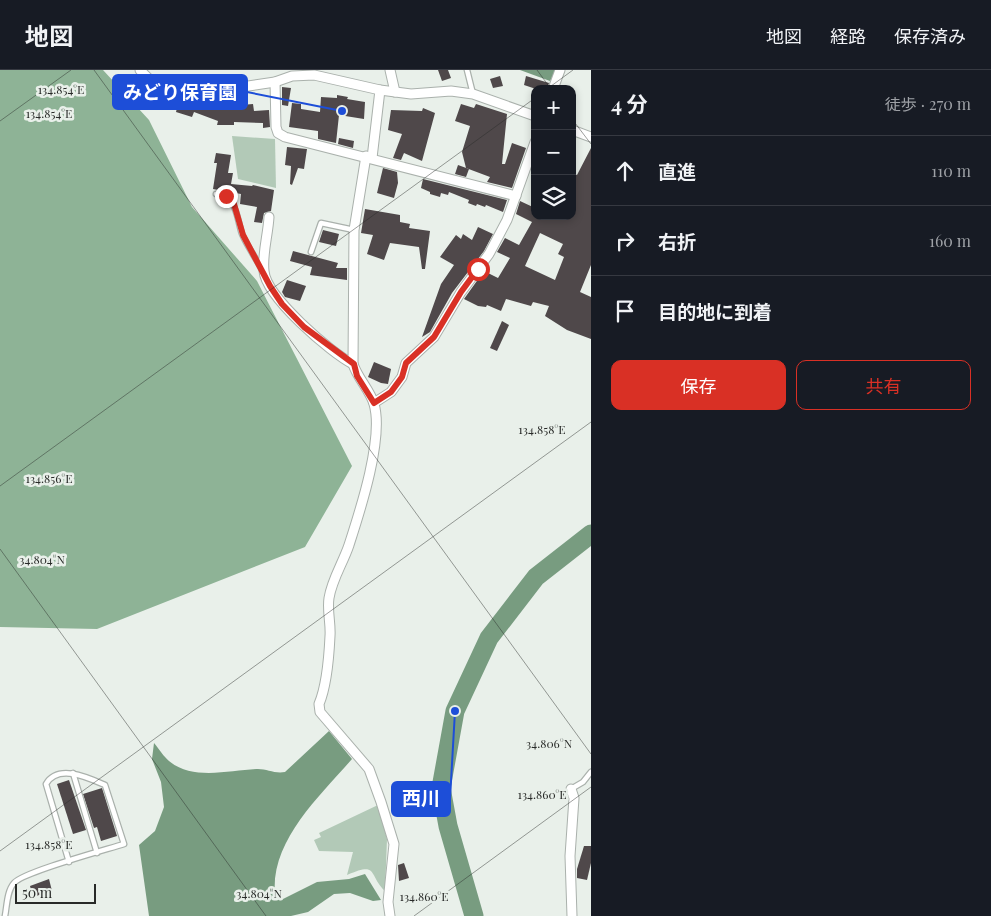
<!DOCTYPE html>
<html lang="ja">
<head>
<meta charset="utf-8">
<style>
  body { margin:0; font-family:"Playfair Display","Noto Sans JP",serif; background:#242831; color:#f1f3f6 }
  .controls { position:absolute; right:15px; top:15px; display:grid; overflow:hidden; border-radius:10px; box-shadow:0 2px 8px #0003 }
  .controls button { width:45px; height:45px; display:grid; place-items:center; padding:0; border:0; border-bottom:1px solid #363941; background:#171b24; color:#f1f3f6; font:25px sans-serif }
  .scale { position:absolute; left:15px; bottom:12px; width:81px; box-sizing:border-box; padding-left:5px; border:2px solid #282a28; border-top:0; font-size:14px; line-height:18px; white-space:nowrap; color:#282a28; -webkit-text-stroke:4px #e9f0ea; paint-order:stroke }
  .stop { position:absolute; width:15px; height:15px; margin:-11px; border:4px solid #d93025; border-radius:50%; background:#fff }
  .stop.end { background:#d93025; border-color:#fff; box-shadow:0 1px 5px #0008 }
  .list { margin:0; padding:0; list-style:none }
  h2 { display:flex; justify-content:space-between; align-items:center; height:65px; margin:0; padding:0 20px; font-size:21px }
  h2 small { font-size:16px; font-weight:400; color:#9ea1a6 }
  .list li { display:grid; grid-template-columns:32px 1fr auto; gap:15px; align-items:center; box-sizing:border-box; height:70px; padding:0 20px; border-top:1px solid #363941 }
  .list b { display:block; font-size:19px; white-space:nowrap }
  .list em { font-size:16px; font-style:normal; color:#9ea1a6 }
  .actions { display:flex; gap:10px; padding:15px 20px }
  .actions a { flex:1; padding:11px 0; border:1px solid #d93025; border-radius:10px; text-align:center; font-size:18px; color:#d93025 }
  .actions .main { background:#d93025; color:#fff }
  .icon { flex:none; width:28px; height:28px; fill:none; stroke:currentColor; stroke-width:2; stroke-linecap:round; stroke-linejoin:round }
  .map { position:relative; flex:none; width:591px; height:846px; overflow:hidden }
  header { display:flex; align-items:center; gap:30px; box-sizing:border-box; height:70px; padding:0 25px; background:#171b24; border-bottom:1px solid #363941 }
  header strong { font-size:24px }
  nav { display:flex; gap:28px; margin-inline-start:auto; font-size:18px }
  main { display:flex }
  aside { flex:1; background:#171b24 }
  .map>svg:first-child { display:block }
  .green { fill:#b2c9b7 }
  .forest { fill:#8eb396 }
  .water { fill:#789c80 }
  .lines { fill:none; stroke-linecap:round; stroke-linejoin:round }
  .river { stroke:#789c80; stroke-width:19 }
  .building { fill:#4f484a; fill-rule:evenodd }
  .lane-casing { stroke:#aab1ac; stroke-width:7 }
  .street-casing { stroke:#aab1ac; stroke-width:11 }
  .lane { stroke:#fff; stroke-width:4.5 }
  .street { stroke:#fff; stroke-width:9 }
  .route { stroke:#d93025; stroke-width:6 }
  .ticks { fill:none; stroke:#282a28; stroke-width:1; stroke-opacity:0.45 }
  .ticks-label { font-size:12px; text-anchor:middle; fill:#282a28; stroke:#e9f0ea; stroke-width:5; stroke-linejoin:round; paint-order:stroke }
  .leader { fill:none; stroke:#1d4ed8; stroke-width:2 }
  .callout-dot { fill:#1d4ed8; stroke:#e9f0ea; stroke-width:2 }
  .callout { fill:#1d4ed8; stroke:#1d4ed8; stroke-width:2 }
  .callout-label { font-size:19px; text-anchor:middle; font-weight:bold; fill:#fff }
</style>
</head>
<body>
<header>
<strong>地図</strong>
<nav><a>地図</a><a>経路</a><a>保存済み</a></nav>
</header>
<main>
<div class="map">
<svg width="591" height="846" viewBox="0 0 591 846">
  <rect width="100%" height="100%" fill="#e9f0ea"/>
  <g class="green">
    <polygon points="232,66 275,69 276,118 238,109"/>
    <path d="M378,735l9,34 -2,52c-17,-16 -6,-30 -38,-16l6,-23 -34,-1 -5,-11 7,-3 -2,-4z"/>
  </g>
  <polygon class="forest" points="0,0 103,0 149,50 192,137 257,211 352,396 305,477 97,559 0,557"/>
  <g class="water">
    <polygon points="520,0 556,0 550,11"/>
    <path d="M329,661l23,28c-33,38 -82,82 -77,136l6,5 36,-18 32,-3 16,-5 16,26 -8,1 -23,-8 -16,1 -26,18 -17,4h-142l-10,-71 16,-14 9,-24 -3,-25 -9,-23 2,-16c5,6 10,14 15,18 24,20 61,9 89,8 9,0 17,5 27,3z"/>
  </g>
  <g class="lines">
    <polyline class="river" points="474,846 448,756 441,718 455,641 489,568 536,507 591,464"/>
  </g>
  <g class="building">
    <polygon points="438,0 448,0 451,8 442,11"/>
    <polygon points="500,6 503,16 493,18 490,9"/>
    <polygon points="526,6 549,13 547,19 536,19 524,15"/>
    <polygon points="282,17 291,18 288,36 282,35"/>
    <polygon points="173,24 207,35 209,29 229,36 253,34 254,41 269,40 270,57 263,58 263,53 234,52 234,55 217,55 218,51 194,42 192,47 176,42 177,38 170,35"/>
    <polygon points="337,25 348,27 347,29 365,32 364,49 339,45 336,73 318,69 318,61 289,57 292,33 301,34 301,39 320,42 321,27 337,28"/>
    <polygon points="461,34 474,38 476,34 507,44 502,94 505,94 512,73 526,78 512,118 487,112 490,107 466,98 462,82 470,56 455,51"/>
    <polygon points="423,38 435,43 422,91 404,83 401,90 393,88 402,64 388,60 391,40 422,41"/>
    <polygon points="339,68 354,71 353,78 338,74"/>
    <polygon points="287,77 307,79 304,99 298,98 292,115 290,114 291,96 285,95"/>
    <path d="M591,78v117l-11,27 11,5v42l-24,-9 -22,-14 4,-10 -16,-4 -2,4 -25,-7 -5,12 -14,-6 -1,2 -8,-1 -14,-7 20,-28 14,7 12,-20 -13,-6 8,-14 14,7 13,-23 -16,-8 4,-13 15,7v8h37v-43l5,2zM540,163l23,11 -5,10 6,3 -9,23 -30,-14z"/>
    <polygon points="216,83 231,85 228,103 233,103 231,114 252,116 253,115 274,120 271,141 264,143 262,153 254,152 257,137 240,134 241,124 213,119 217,93 214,93"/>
    <polygon points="458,95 469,99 466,107 455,104"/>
    <polygon points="383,98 397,102 398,113 394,128 377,123"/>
    <polygon points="423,109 507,130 503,142 486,135 485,137 477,134 476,136 468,133 469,130 449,122 448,125 441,123 440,127 430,124 430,122 421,118"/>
    <polygon points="365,139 400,145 400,152 410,154 409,158 430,161 425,199 422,199 419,177 390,173 384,190 367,184 373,165 361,163"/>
    <polygon points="478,157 493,164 484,181 452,223 430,262 422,267 441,214 454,195 440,187 456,165 461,169 463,164 472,170"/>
    <polygon points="323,160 339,164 336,176 319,172"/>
    <polygon points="293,181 338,193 336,198 347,198 347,210 310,205 312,197 290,191"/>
    <polygon points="287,210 306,216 300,231 285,227 282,222"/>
    <polygon points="502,251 509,255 497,281 490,278"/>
    <polygon points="374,292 391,299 388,314 381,313 368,307"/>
    <polygon points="69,710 86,760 73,764 57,714"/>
    <polygon points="102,718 117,766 101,771 97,757 94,758 83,724"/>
    <polygon points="584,776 591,776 591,793 587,810 577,808 577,799"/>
    <polygon points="404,793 409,808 399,811 398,795"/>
    <polygon points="49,809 52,821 33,827 30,816"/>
  </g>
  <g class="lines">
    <defs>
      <g id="lane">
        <polyline points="467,0 473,24"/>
        <path d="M216,124c22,4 20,22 26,40 5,12 14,24 20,36"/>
        <polyline points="311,182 321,153 354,160"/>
        <polyline points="73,703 97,783"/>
        <polyline points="571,719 583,712 591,702"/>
        <path d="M5,846c2,-11 2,-25 9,-33 9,-11 91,-33 110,-39l-19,-59c-16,-7 -47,-22 -59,-1l23,78"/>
      </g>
      <g id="street">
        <polyline points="140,0 153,13 184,18 228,19 275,12 292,6 314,5 380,20 411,24 451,21 473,24 535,46"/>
        <polyline points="390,0 395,22"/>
        <polyline points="275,12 276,57 278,63 285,67 516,126"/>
        <polyline points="553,19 560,0"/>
        <polyline points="572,60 591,67"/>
        <path d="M366,86l-12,74 -1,134c5,15 17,26 21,40 10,34 -14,107 -25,141 -6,18 -17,34 -20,53 -2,13 2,26 1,38 -1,21 -3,49 -11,68l1,8 49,57 12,33 13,42 -6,58 2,14"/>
        <polyline points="372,88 380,20"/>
        <path d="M269,147c-1,18 -7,37 -5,54 2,26 67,82 89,93"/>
        <polyline points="374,333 391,322 402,307 406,293 434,267 461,222 489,184 507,150 535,72"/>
        <polyline points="571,719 574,728 570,786 572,846"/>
      </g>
    </defs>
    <use href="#lane" class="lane-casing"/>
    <use href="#street" class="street-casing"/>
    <use href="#lane" class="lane"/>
    <use href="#street" class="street"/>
  </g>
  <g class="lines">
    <polyline class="route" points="226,126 234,134 243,165 270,216 282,234 304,257 354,294 357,306 374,333 391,322 402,307 406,293 434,267 461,222 478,199"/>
  </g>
  <path class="ticks" d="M94,0l497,684M537,0l14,19M547,19l26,-19M572,49l19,25M0,51l71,-51M0,416l535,-388M0,479l266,367M0,781l591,-429M414,846l177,-129"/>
  <g class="ticks-label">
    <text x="61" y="24">134.854°E</text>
    <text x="49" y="48">134.854°E</text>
    <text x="542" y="364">134.858°E</text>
    <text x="49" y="413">134.856°E</text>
    <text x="42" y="494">34.804°N</text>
    <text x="549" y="678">34.806°N</text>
    <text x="542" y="729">134.860°E</text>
    <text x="49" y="779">134.858°E</text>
    <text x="259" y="828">34.804°N</text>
    <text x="424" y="831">134.860°E</text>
  </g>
  <path class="leader" d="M342 41L247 22M455 641L450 729"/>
  <g class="callout-dot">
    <circle cx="342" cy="41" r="5"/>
    <circle cx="455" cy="641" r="5"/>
  </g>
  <g class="callout">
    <rect x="113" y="5" width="134" height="34" rx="5"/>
    <rect x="392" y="712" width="58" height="34" rx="5"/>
  </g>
  <g class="callout-label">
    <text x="180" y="29">みどり保育園</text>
    <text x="421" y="735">西川</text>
  </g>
</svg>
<div class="controls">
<button>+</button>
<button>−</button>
<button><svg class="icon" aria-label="layers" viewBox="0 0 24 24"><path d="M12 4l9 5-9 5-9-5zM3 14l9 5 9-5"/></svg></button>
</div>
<div class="scale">50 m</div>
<div class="stop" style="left:478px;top:199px"></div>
<div class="stop end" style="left:226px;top:126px"></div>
</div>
<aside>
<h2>4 分<small>徒歩 · 270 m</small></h2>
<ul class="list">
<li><svg class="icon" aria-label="ahead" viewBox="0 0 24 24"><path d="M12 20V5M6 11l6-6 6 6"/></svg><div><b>直進</b></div><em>110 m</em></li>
<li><svg class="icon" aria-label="right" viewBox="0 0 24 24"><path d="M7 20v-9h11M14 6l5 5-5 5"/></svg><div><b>右折</b></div><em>160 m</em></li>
<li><svg class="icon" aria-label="arrive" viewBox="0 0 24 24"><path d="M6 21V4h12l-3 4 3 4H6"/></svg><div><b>目的地に到着</b></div></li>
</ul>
<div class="actions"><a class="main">保存</a><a>共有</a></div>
</aside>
</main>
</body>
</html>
